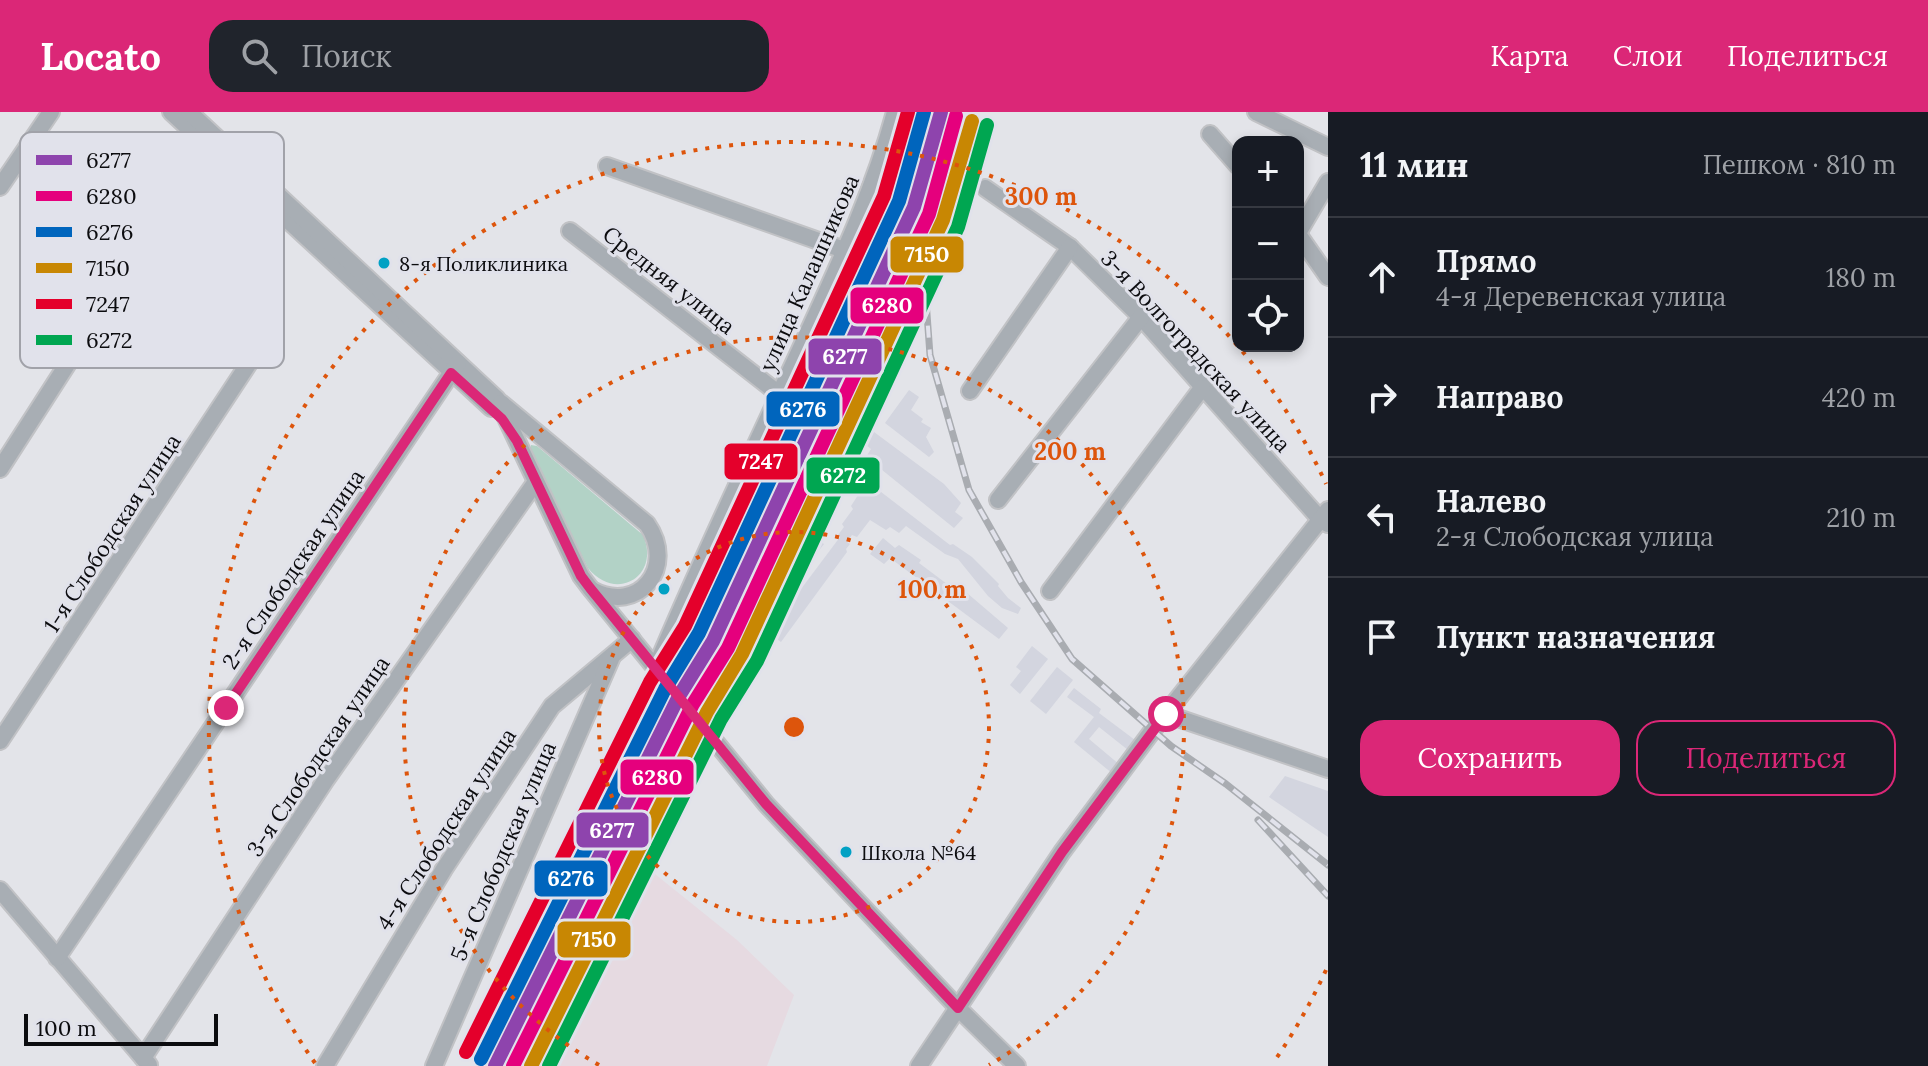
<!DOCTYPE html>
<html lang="ru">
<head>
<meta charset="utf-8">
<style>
  body { margin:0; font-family:Lora,serif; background:#20242c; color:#f1f3f6 }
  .controls { position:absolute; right:24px; top:24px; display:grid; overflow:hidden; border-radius:16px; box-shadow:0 4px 12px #0003 }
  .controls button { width:72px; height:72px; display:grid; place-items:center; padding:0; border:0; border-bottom:2px solid #363941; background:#171b24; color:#f1f3f6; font:40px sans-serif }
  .scale { position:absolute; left:24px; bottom:20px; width:194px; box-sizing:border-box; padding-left:8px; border:4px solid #0c0c0f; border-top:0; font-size:22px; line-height:28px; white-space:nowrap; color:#0c0c0f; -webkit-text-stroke:6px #e1e2eb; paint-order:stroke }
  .stop { position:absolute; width:24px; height:24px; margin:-18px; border:6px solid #db2777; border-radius:50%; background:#fff }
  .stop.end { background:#db2777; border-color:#fff; box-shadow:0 2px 8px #0008 }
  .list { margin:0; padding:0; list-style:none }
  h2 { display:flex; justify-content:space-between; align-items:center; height:104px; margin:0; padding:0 32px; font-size:34px }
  h2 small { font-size:26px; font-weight:400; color:#9ea1a6 }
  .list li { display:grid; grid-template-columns:52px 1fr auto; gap:24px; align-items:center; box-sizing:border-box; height:120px; padding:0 32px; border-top:2px solid #363941 }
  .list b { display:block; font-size:30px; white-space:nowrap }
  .list p { margin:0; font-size:26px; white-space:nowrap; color:#9ea1a6 }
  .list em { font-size:26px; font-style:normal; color:#9ea1a6 }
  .actions { display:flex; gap:16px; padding:24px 32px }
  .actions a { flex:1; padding:18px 0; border:2px solid #db2777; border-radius:24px; text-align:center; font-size:28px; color:#db2777 }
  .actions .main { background:#db2777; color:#fff }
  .icon { flex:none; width:44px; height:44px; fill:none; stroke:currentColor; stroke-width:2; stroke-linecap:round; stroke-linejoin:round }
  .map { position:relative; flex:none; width:1328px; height:954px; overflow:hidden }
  header { display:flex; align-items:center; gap:48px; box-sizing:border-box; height:112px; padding:0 40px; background:#db2777; color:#fff }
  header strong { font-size:38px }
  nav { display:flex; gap:44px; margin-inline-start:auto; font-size:28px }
  .search { width:560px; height:72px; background:#20242c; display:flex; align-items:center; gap:20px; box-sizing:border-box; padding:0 28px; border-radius:24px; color:#9ea1a6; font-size:30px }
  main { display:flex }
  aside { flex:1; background:#171b24 }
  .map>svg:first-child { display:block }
  .built { fill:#d3d5df }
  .medical { fill:#e6dae1 }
  .green { fill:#b2d2c6 }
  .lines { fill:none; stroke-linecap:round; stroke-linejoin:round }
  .minor-casing { stroke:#c1c2c5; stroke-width:20 }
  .minor { stroke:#a8aeb4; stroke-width:16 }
  .rail-casing { stroke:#a9acb1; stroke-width:7 }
  .rail { stroke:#e1e2eb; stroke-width:4; stroke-dasharray:12; stroke-linecap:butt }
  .rail-1-casing { stroke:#e1e2eb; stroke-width:20 }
  .rail-2-casing { stroke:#e1e2eb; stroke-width:20 }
  .rail-3-casing { stroke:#e1e2eb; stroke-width:20 }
  .rail-4-casing { stroke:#e1e2eb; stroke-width:20 }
  .rail-5-casing { stroke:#e1e2eb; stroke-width:20 }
  .rail-6-casing { stroke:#e1e2eb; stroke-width:20 }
  .rail-1 { stroke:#8e44ad; stroke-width:14 }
  .rail-2 { stroke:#e5007d; stroke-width:14 }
  .rail-3 { stroke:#0065bd; stroke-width:14 }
  .rail-4 { stroke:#c88703; stroke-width:14 }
  .rail-5 { stroke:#e4002b; stroke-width:14 }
  .rail-6 { stroke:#00a651; stroke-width:14 }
  .route { stroke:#db2777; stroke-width:10 }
  .ring { fill:none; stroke:#dd550c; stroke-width:4; stroke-dasharray:4 8 }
  .bus-dot { fill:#01a1c4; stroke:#e1e2eb; stroke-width:3 }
  .labels { text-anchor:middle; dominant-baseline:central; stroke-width:6; stroke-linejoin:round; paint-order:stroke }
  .bus-label { font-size:20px; fill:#0c0c0f; stroke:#e1e2eb; text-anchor:start }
  .street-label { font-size:22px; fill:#0c0c0f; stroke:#e1e2eb }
  .key { fill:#e1e2eb; stroke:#a1a2a9; stroke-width:2 }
  .key-label { font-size:22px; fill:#0c0c0f }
  .centre { fill:#dd550c; stroke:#e1e2eb; stroke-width:4 }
  .ring-label { font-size:24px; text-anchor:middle; font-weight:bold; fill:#dd550c; stroke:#e1e2eb; stroke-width:6; stroke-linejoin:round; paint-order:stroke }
  .line-badge { stroke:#e1e2eb; stroke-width:3 }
  .badge-label { font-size:22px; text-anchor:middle; font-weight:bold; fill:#fff }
</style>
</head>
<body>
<header>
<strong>Locato</strong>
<div class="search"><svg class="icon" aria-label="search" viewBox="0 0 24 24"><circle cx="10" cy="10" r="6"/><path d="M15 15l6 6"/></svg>Поиск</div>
<nav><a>Карта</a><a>Слои</a><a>Поделиться</a></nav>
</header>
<main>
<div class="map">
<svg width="1328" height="954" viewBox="0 0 1328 954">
  <rect width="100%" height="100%" fill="#e3e4e9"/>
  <g class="built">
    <polygon points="895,192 906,198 887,247 874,240"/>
    <polygon points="891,251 900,257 857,316 819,402 810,398 854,303 844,296 875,256 883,261"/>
    <polygon points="909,278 919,285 911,298 923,307 921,310 931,316 926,325 934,340 929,345 885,311"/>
    <polygon points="874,320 944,372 961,391 955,400 963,406 954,416 866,345 871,337 865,332"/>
    <polygon points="859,363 950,433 953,432 972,445 999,472 998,474 1008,486 1021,496 1018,502 1002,496 988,484 958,447 945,442 906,414 899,421 890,415 886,418 870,408 857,425 852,423 847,430 850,432 846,437 847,440 781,530 768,521 840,425 838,423 844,415 842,412 853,397 851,394 860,380 851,372"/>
    <polygon points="807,419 824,432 756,519 747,512 772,479 766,473"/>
    <polygon points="883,426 895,436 899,433 921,448 919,451 963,484 967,481 1008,516 999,527 890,446 884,452 870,442"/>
    <polygon points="1032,534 1048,547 1020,582 1010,573 1021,559 1016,555"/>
    <polygon points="1057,555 1073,568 1046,602 1030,589"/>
    <polygon points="1074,576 1101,597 1099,601 1135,628 1128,638 1099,615 1089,627 1120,653 1113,662 1074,630 1094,605 1067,585"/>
    <polygon points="1285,664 1328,679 1328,725 1269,685"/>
  </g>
  <polygon class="medical" points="617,741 645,754 737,828 794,883 767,954 523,954"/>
  <path class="green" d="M531,333l6,1 106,89c18,41 -27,68 -55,33l-58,-117z"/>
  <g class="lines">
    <defs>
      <g id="minor">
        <polyline points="171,0 491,296"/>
        <polyline points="189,0 497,287 581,464 590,476 766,692 958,896 1017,954"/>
        <polyline points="1256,0 1328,35"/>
        <polyline points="1210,22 1238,54"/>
        <polyline points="607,54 844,138"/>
        <polyline points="0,75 51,0"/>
        <polyline points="985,76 1070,135 1141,205 1320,407 1328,412"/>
        <polyline points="570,119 779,282"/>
        <polyline points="1298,121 1328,70"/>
        <polyline points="1298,122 1328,165"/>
        <polyline points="970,279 1070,135"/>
        <path d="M501,291l146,121c30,43 -8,91 -55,66"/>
        <polyline points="0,357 88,220 145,96"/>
        <polyline points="998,388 1141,205"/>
        <polyline points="1050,479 1202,276"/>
        <path d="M656,555c45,-107 95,-212 144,-317 35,-77 73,-156 95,-238"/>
        <polyline points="1166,602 1328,657"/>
        <polyline points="0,629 259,236"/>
        <polyline points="0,778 149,953"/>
        <polyline points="57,846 458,251"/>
        <polyline points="143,946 325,669 535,371"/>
        <polyline points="325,954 444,757 552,594 632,527"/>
        <polyline points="434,954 611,547"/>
        <polyline points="919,954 1062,740 1153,618 1328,398"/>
      </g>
    </defs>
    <use href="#minor" class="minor-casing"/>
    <use href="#minor" class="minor"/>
    <defs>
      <g id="rail">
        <polyline points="944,0 921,120 930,243 969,378 1021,470 1072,547 1171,634 1226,672 1328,753"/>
        <polyline points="1258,708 1328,784"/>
      </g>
    </defs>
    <use href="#rail" class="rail-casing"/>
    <use href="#rail" class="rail"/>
    <defs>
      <polyline id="rail-1" points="495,954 679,584 713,529 914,95 941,0"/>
      <polyline id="rail-2" points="513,954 693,592 728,536 929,102 956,4"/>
      <polyline id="rail-3" points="481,947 665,577 699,521 899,89 924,0"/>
      <polyline id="rail-4" points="531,954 707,600 742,542 943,108 972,9"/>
      <polyline id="rail-5" points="466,940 650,570 685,514 884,84 908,0"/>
      <polyline id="rail-6" points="549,954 721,607 757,549 958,115 987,13"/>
    </defs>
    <use href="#rail-1" class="rail-1-casing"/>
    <use href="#rail-2" class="rail-2-casing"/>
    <use href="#rail-3" class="rail-3-casing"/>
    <use href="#rail-4" class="rail-4-casing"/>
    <use href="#rail-5" class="rail-5-casing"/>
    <use href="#rail-6" class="rail-6-casing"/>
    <use href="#rail-1" class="rail-1"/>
    <use href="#rail-2" class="rail-2"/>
    <use href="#rail-3" class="rail-3"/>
    <use href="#rail-4" class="rail-4"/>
    <use href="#rail-5" class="rail-5"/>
    <use href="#rail-6" class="rail-6"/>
  </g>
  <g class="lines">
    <polyline class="route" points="226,596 451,261 502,307 517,329 581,464 590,476 766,692 958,896 1062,740 1166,602"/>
  </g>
  <g class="ring">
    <circle cx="794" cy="615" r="195"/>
    <path d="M599 953A390 390 0 1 1 989 953"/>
    <path d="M1326 858A585 585 0 0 1 1273 951M315 951A585 585 0 1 1 1326 372"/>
  </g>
  <g class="bus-dot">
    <circle cx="384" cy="151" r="7"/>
    <circle cx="664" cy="477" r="7"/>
    <circle cx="846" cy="740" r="7"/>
  </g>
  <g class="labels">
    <g class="bus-label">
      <text x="399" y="151">8-я Поликлиника</text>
      <text x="861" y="740">Школа №64</text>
    </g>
    <g class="street-label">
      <text transform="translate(809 161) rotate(-66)">улица Калашникова</text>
      <text transform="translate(669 168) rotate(38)">Средняя улица</text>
      <text transform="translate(1196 239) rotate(47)">3-я Волгоградская улица</text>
      <text transform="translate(112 421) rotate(-57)">1-я Слободская улица</text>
      <text transform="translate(293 457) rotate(-56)">2-я Слободская улица</text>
      <text transform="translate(318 644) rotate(-56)">3-я Слободская улица</text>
      <text transform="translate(446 717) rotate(-57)">4-я Слободская улица</text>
      <text transform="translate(503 739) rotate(-67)">5-я Слободская улица</text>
    </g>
  </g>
  <rect x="20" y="20" width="264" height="236" rx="12" class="key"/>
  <rect x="36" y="43" width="36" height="10" fill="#8e44ad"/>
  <rect x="36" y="79" width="36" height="10" fill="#e5007d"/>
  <rect x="36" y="115" width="36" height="10" fill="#0065bd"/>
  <rect x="36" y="151" width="36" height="10" fill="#c88703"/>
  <rect x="36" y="187" width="36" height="10" fill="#e4002b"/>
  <rect x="36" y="223" width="36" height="10" fill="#00a651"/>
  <g class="key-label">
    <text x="86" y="56">6277</text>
    <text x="86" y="92">6280</text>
    <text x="86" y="128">6276</text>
    <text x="86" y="164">7150</text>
    <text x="86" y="200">7247</text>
    <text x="86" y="236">6272</text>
  </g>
  <circle cx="794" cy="615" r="12" class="centre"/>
  <g class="ring-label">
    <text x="1041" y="93">300 m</text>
    <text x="1070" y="348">200 m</text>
    <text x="932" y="486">100 m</text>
  </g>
  <g class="line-badge">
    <rect x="889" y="123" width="76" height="39" rx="8" fill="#c88703"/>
    <rect x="849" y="174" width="76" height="39" rx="8" fill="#e5007d"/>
    <rect x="807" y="225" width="76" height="39" rx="8" fill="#8e44ad"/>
    <rect x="765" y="278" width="76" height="38" rx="8" fill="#0065bd"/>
    <rect x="723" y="330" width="76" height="39" rx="8" fill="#e4002b"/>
    <rect x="805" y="344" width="76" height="39" rx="8" fill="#00a651"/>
    <rect x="619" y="646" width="76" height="38" rx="8" fill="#e5007d"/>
    <rect x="575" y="699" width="75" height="38" rx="8" fill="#8e44ad"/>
    <rect x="533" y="747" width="76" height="39" rx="8" fill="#0065bd"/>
    <rect x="556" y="808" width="76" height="39" rx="8" fill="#c88703"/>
  </g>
  <g class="badge-label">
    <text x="927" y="150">7150</text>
    <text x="887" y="201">6280</text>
    <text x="845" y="252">6277</text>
    <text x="803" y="305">6276</text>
    <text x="761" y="357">7247</text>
    <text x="843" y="371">6272</text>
    <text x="657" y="673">6280</text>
    <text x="612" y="726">6277</text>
    <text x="571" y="774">6276</text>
    <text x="594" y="835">7150</text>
  </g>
</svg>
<div class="controls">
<button>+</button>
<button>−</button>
<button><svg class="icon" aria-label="locate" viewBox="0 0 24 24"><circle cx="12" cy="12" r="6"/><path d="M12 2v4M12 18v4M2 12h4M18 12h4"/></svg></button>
</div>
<div class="scale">100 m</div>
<div class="stop" style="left:1166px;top:602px"></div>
<div class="stop end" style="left:226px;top:596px"></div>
</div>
<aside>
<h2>11 мин<small>Пешком · 810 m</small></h2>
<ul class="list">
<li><svg class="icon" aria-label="ahead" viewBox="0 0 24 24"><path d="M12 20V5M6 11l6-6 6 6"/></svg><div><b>Прямо</b><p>4-я Деревенская улица</p></div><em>180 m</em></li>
<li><svg class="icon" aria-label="right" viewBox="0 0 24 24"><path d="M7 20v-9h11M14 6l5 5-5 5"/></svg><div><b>Направо</b></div><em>420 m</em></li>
<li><svg class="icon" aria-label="left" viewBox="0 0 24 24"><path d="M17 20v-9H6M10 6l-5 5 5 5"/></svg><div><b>Налево</b><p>2-я Слободская улица</p></div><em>210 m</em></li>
<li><svg class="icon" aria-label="arrive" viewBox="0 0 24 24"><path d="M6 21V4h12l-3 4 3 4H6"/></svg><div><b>Пункт назначения</b></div></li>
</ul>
<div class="actions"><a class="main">Сохранить</a><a>Поделиться</a></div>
</aside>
</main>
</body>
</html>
